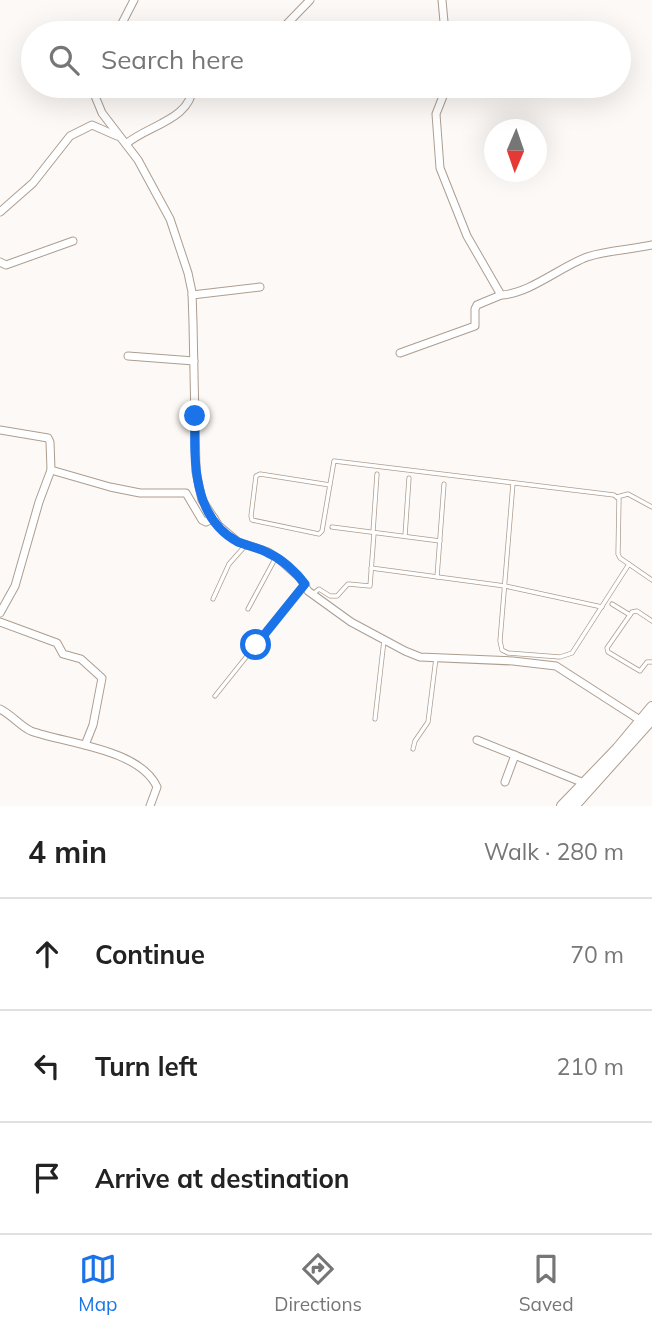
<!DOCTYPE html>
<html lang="en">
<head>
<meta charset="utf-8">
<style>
  body { margin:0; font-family:Mulish,sans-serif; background:#f6f6f6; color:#222 }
  .compass { position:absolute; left:484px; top:119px; width:63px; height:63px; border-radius:50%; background:#fff; box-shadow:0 7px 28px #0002; rotate:182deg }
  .stop { position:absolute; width:21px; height:21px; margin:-16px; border:5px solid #1a73e8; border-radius:50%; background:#fff }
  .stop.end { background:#1a73e8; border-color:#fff; box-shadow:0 2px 7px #0008 }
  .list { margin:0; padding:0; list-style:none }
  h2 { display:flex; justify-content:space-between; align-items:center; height:91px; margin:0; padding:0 28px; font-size:30px }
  h2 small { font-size:23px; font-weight:400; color:#767676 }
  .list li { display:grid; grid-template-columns:46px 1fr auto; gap:21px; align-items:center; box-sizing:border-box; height:112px; padding:0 28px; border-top:2px solid #e0e0e0 }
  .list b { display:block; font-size:26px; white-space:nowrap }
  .list em { font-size:23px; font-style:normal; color:#767676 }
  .icon { flex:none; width:38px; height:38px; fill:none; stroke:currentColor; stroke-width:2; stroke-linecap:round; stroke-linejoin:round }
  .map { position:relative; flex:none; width:652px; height:806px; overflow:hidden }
  .search { position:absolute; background:#fff; box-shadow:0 7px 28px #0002; left:21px; right:21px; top:21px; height:77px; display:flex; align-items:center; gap:18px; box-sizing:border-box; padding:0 24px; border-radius:38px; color:#767676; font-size:26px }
  .sheet { height:427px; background:#fff }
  nav { display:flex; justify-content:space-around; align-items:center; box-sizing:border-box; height:98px; border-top:2px solid #e0e0e0; background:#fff; font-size:19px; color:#767676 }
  nav a { display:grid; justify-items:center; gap:4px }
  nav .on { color:#1a73e8 }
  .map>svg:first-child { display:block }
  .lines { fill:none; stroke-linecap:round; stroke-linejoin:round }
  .service-casing { stroke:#ad9d8f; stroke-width:5 }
  .minor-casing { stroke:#ad9d8f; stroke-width:9 }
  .primary-casing { stroke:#ad9d8f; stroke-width:12 }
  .service { stroke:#fff; stroke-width:3.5 }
  .minor { stroke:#fff; stroke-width:7 }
  .primary { stroke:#fff; stroke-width:10 }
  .route { stroke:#1a73e8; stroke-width:9 }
</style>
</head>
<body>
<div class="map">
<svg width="652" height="806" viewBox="0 0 652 806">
  <rect width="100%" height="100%" fill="#fdf9f6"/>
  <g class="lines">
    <defs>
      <g id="service">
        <polyline points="513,483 500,641 502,650 508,653 560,657 572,653 629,564"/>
        <polyline points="330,485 260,474 256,476 251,516 252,520 319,534 322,531 334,461 614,495 619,499 618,554 620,558 652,580"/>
        <polyline points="617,497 628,494 652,507"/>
        <polyline points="332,527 440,541"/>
        <polyline points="373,532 377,474"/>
        <polyline points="405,536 409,478"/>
        <polyline points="371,568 505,586 602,607"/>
        <polyline points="437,577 444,484"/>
        <polyline points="313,594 319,589 330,596 337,596 348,584 370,586 374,533"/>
        <polyline points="213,599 229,564 245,546"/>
        <polyline points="612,604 630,615"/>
        <polyline points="248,609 276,557"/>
        <polyline points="652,621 637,611 632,612 607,648 608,652 640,671 647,662 652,662"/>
        <polyline points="215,696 303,586"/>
        <polyline points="375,719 384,640"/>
        <polyline points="413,749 415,741 428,722 436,658"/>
      </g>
      <g id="minor">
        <polyline points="442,0 445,33"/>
        <polyline points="117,33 134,0"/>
        <polyline points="274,33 281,30 310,0"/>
        <polyline points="96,86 95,96 102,113 138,160 170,219 188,273 192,292 193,323 196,472 202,500 219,526 238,542 268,552 280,560 300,578 308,591 351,622 405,651 420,657 513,661 556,666 643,722"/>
        <path d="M447,86l-11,28 4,54 27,68 34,59c28,-1 59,-28 86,-38 21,-7 43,-7 65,-12"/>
        <path d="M126,144c22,-19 65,-24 67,-58"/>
        <polyline points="0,212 33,183 70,136 92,125 117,136"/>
        <polyline points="0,262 6,265 73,241"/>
        <polyline points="192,295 260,287"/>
        <polyline points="400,353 475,326 475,309 477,305 501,295"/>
        <polyline points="128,356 194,361"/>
        <polyline points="0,430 48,438 50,442 51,470 110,487 140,493 186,493 202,520 206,522 214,518"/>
        <polyline points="0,613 15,586 39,502 51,470"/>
        <polyline points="0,622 57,643 63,654 81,659 102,678 93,725 85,745"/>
        <path d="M0,709c12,6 20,17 31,22 36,13 109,18 126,56l-7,19"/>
        <polyline points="477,740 584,783"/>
        <polyline points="505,782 515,755"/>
      </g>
      <g id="primary">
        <polyline points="562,806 617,749 652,707"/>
        <polyline points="574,806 652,719"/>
      </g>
    </defs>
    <use href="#service" class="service-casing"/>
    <use href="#minor" class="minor-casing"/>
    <use href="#primary" class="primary-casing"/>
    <use href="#service" class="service"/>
    <use href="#minor" class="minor"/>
    <use href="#primary" class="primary"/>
  </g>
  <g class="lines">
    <path class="route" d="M195,416c-1,43 -3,102 43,126 10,4 21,6 30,11 14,6 28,19 37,31l-49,61"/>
  </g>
</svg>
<svg class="compass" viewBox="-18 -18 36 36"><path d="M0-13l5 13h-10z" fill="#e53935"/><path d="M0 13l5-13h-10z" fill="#767676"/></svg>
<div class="stop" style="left:256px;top:645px"></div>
<div class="stop end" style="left:195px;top:416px"></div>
<div class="search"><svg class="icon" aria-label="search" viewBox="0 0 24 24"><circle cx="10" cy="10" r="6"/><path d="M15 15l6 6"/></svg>Search here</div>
</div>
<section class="sheet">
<h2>4 min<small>Walk · 280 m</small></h2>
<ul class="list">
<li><svg class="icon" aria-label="ahead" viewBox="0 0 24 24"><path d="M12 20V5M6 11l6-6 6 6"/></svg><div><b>Continue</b></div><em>70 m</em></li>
<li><svg class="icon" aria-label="left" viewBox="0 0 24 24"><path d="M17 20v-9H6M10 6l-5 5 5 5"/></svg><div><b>Turn left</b></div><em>210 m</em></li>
<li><svg class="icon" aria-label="arrive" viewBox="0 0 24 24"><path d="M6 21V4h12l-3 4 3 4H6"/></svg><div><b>Arrive at destination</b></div></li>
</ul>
</section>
<nav>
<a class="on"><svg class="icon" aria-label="map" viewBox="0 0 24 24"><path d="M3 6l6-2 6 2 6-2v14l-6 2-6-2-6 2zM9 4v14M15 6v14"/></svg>Map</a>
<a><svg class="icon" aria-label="directions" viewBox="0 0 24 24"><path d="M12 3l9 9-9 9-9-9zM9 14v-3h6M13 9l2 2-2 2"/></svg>Directions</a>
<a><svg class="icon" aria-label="saved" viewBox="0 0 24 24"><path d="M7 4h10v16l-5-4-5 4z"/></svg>Saved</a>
</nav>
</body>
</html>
